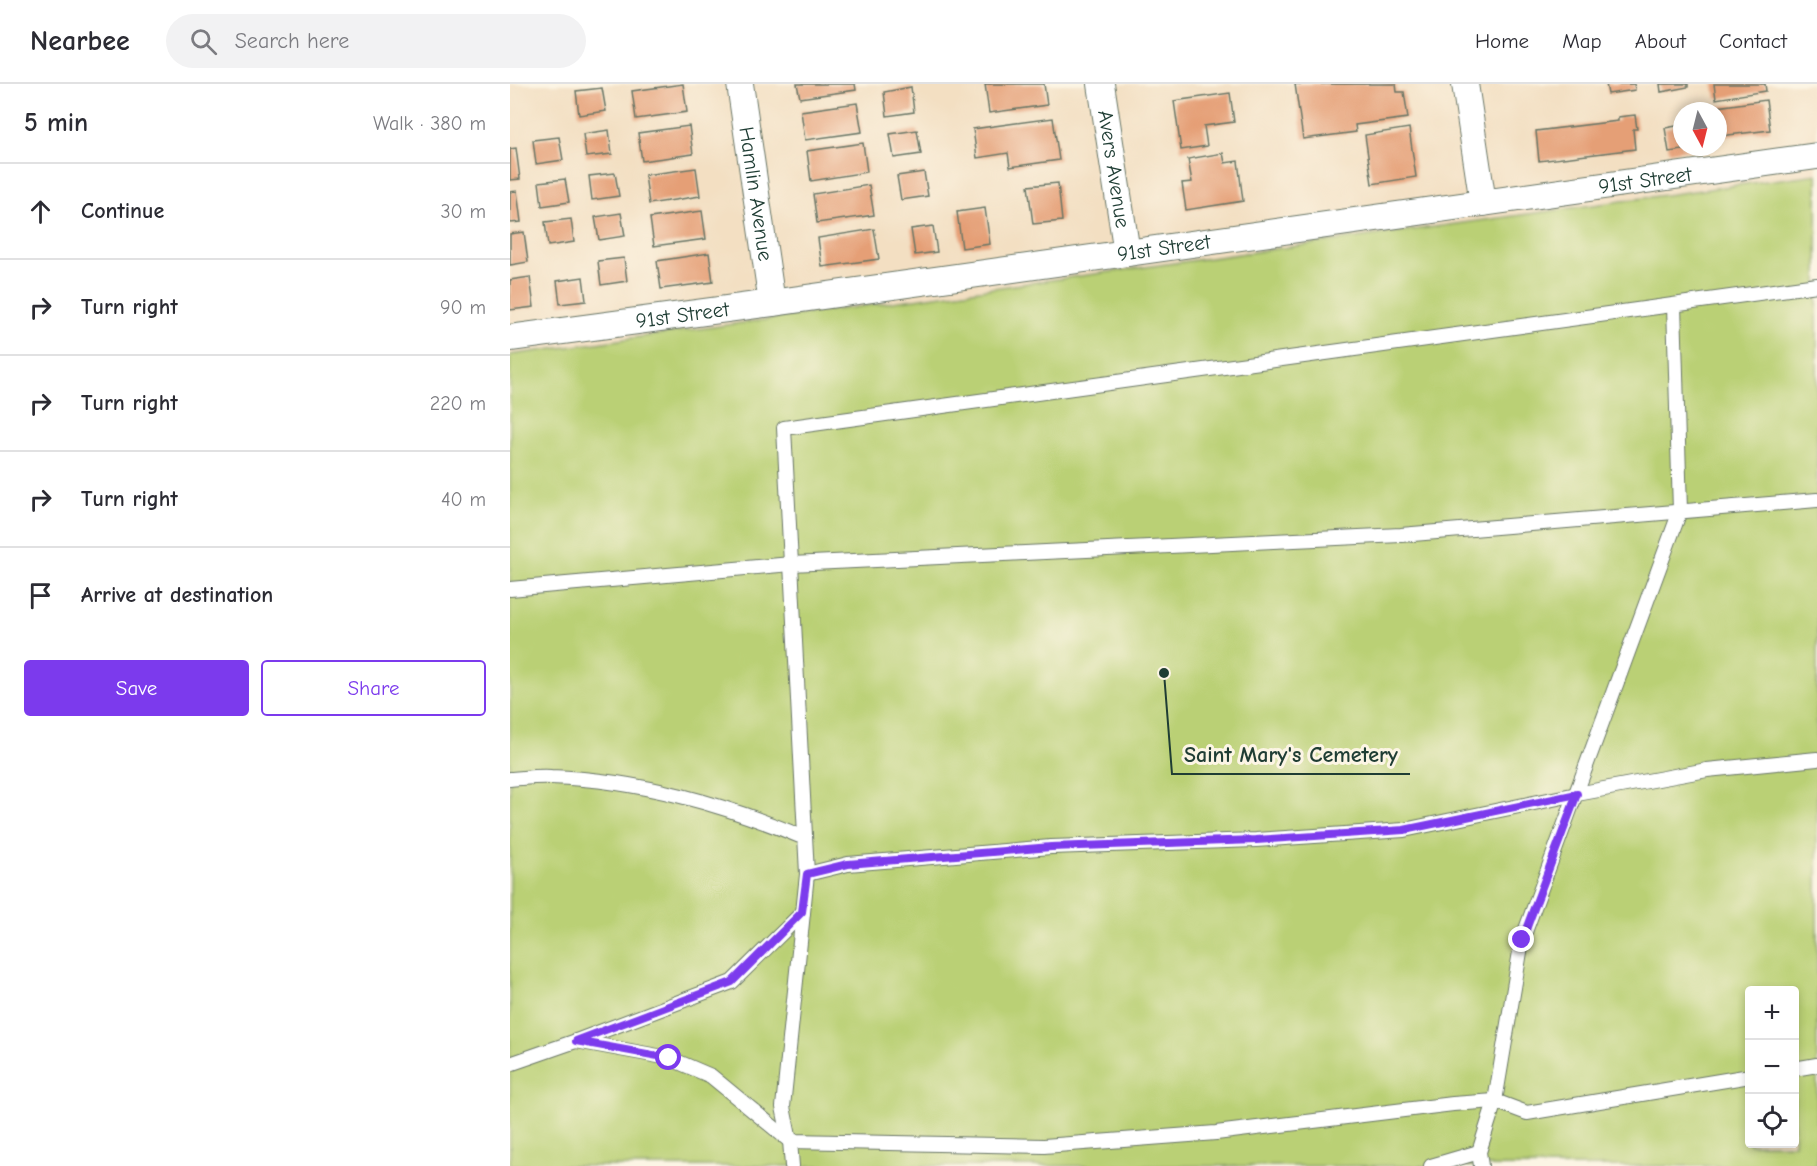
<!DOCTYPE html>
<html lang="en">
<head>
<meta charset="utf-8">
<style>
  body { margin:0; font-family:"Comic Neue",sans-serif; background:#f2f2f3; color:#2b2b33 }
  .controls { position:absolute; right:18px; bottom:18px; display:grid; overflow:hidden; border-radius:6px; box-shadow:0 3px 9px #0003 }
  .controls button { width:54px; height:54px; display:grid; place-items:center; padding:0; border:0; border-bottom:2px solid #e1e1e2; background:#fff; color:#2b2b33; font:30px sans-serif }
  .compass { position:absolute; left:1163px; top:18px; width:54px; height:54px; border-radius:50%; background:#fff; box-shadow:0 3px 9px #0003; rotate:173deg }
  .stop { position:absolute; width:18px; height:18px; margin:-14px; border:4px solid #7c3aed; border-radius:50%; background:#fff }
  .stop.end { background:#7c3aed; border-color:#fff; box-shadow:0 2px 6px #0008 }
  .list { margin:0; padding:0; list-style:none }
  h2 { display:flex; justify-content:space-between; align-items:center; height:78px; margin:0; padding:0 24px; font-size:26px }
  h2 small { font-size:20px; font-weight:400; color:#7c7c81 }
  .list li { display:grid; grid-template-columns:39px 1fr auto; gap:18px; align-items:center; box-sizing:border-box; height:96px; padding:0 24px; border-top:2px solid #e1e1e2 }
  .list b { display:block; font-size:22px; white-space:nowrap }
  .list em { font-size:20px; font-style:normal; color:#7c7c81 }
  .actions { display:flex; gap:12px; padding:18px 24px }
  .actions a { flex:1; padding:14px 0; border:2px solid #7c3aed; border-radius:6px; text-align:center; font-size:21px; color:#7c3aed }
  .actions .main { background:#7c3aed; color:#fff }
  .icon { flex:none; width:33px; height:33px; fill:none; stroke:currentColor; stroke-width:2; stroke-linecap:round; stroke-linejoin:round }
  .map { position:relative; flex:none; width:1307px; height:1082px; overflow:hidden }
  header { display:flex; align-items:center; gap:36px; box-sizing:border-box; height:84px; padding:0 30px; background:#fff; border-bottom:2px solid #e1e1e2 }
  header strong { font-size:28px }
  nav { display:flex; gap:33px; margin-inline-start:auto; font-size:21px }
  .search { width:420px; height:54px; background:#f2f2f3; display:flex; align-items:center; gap:15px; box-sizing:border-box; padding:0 21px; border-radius:33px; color:#7c7c81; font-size:22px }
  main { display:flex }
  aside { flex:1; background:#fff }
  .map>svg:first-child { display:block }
  .green { fill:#bad074; stroke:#6c8654; stroke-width:1.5; fill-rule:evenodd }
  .building { fill:#e59f76 }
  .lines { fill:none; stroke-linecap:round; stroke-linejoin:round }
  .lane-casing { stroke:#697666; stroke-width:16 }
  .street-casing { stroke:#697666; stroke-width:28 }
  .lane { stroke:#fff; stroke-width:14 }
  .street { stroke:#fff; stroke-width:26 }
  .route { stroke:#7c3aed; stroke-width:8 }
  .labels { text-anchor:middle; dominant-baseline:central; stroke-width:6; stroke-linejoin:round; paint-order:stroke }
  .street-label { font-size:21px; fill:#1f3d34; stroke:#fcf5e5 }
  .leader { fill:none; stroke:#1f3d34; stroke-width:2 }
  .callout-dot { fill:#1f3d34; stroke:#fcf5e5; stroke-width:2 }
  .callout-label { font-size:22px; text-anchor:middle; font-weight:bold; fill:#1f3d34; stroke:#fcf5e5; stroke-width:6; stroke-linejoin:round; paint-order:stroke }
</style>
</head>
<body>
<header>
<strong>Nearbee</strong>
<div class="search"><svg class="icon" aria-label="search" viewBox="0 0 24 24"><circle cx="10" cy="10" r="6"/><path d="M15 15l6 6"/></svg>Search here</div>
<nav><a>Home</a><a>Map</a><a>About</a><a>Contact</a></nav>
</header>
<main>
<aside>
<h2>5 min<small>Walk · 380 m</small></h2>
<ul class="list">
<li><svg class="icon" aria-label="ahead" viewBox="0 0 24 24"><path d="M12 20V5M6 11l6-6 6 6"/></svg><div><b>Continue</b></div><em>30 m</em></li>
<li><svg class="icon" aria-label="right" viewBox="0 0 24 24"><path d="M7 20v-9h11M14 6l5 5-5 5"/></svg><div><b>Turn right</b></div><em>90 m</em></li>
<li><svg class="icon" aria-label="right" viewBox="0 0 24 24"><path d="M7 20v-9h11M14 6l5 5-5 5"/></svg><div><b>Turn right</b></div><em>220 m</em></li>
<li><svg class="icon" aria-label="right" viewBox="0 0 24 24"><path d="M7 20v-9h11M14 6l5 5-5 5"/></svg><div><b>Turn right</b></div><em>40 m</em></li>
<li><svg class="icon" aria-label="arrive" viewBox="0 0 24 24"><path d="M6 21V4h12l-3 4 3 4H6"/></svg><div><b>Arrive at destination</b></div></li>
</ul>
<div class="actions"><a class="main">Save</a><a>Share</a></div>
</aside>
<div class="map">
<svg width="1307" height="1082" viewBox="0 0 1307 1082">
  <rect width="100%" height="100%" fill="#fcf5e5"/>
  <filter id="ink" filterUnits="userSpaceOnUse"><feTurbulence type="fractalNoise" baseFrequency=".0167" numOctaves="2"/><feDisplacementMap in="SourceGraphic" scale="12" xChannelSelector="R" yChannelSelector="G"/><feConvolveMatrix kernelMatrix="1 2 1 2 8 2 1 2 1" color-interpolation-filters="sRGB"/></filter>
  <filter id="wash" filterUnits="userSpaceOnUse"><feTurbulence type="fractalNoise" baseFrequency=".008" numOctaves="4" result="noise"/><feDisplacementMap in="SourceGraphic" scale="24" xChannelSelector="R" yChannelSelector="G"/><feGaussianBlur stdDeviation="1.35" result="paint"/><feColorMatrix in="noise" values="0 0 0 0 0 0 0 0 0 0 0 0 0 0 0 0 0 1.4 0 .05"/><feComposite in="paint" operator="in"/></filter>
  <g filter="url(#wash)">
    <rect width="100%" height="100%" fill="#f3dfc2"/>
    <path class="green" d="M1307,90v992h-1307v-811zM1240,906h44v154h-44z"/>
    <g id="blocks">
      <g class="building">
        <polygon points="173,0 177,28 126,35 122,7"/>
        <polygon points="287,0 345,0 346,6 290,14"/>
        <polygon points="475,0 534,0 537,21 479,29"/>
        <polygon points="785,0 886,0 887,8 894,8 898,34 845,41 846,48 793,55"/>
        <polygon points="1096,0 1124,0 1125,6 1098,10"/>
        <polygon points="1150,0 1178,0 1178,3 1151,8"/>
        <polygon points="1204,0 1255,0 1256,7 1206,15"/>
        <polygon points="401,3 404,28 377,32 374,8"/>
        <polygon points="92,4 96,27 69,31 66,7"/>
        <polygon points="720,9 724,38 694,42 697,62 671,66 664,17"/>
        <polygon points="1256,16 1260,46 1210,52 1207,23"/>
        <polygon points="347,19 352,48 295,56 291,27"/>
        <polygon points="1125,31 1127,45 1123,45 1125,65 1029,77 1026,47 1108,37 1108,33"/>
        <polygon points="543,34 549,76 500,83 498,69 467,74 463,45"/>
        <polygon points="1172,41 1172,63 1186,63 1186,64 1159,68 1155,44"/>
        <polygon points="179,42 183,70 132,77 128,49"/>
        <polygon points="899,44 906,93 862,100 855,51"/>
        <polygon points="99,46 102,70 76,73 73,50"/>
        <polygon points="407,46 411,70 384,74 380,50"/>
        <polygon points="49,53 53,76 26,80 23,56"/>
        <polygon points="353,59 357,88 301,97 297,67"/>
        <polygon points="6,64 10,95 0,96 0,65"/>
        <polygon points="713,69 715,79 728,77 733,117 676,126 672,99 682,98 678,75"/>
        <polygon points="186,84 190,112 139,120 135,91"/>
        <polygon points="414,88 418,112 391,116 387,92"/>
        <polygon points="105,89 109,112 82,116 79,92"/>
        <polygon points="55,95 59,118 32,122 29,98"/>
        <polygon points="548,99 552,137 523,140 518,102"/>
        <polygon points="359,101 364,131 307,139 303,110"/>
        <polygon points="7,107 11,138 0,139 0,108"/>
        <polygon points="475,124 480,160 452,164 447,128"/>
        <polygon points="192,127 196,155 144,162 140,134"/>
        <polygon points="111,129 115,152 89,156 85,133"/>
        <polygon points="61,135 64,158 38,162 35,138"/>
        <polygon points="423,142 427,168 405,171 401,145"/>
        <polygon points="364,145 369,175 312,183 308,154"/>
        <polygon points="14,148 18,178 0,181 0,150"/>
        <polygon points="199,169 203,198 151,205 147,177"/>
        <polygon points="114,174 117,197 91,201 88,177"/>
        <polygon points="20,193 24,223 0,226 0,196"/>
        <polygon points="73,193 76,217 50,220 47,197"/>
      </g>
    </g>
  </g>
  <g filter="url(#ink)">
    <use href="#blocks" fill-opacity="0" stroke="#697666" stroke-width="1.5"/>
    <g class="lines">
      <defs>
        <g id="lane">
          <polyline points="0,505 281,480 891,451 1307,416"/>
          <path d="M0,695c14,-1 28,-3 41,-2 89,3 172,27 254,61"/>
          <polyline points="297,790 338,780 541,763 746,756 894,746 1067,710 1197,686 1307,675"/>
          <polyline points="66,957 159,974 201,992 280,1057 534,1062 706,1049 943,1020 985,1017 1017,1029 1240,992"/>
          <polyline points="0,980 66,957 222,898 293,828"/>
          <polyline points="1284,985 1307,981"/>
          <polyline points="282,1082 280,1057 273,1023 297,790 274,344 1307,201"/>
          <polyline points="921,1082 969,1068"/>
          <polyline points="971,1082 969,1068 985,1017 1012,856 1170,427 1164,221"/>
        </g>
        <g id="street">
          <path id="s1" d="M230,0l32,219"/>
          <path id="s2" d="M591,0l26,169"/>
          <polyline points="955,0 973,119"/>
          <path id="s3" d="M0,254l262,-35 1045,-147"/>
        </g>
      </defs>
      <use href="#lane" class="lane-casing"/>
      <use href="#street" class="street-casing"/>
      <use href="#lane" class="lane"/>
      <use href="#street" class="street"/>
    </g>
  </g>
  <g class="lines" filter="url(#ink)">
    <polyline class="route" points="159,974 66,957 222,898 292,828 297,790 338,780 541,763 746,756 894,746 1067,710 1012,856"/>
  </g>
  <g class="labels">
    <g class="street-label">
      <text stroke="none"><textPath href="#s2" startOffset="86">Avers Avenue</textPath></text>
      <text stroke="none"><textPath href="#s3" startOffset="1146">91st Street</textPath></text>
      <text stroke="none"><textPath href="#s1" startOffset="111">Hamlin Avenue</textPath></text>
      <text stroke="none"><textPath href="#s3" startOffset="660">91st Street</textPath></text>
      <text stroke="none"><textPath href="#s3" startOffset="174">91st Street</textPath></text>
    </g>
  </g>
  <path class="leader" d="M654 589L662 690H900"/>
  <circle class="callout-dot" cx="654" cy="589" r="6"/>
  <g class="callout-label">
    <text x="781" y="678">Saint Mary's Cemetery</text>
  </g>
</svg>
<div class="controls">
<button>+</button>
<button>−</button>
<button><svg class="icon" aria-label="locate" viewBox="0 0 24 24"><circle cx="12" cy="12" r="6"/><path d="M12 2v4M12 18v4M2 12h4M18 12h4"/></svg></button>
</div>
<svg class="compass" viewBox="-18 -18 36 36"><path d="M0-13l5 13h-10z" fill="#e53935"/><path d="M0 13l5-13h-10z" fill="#7c7c81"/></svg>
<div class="stop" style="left:159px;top:974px"></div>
<div class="stop end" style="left:1012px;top:856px"></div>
</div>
</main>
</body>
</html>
